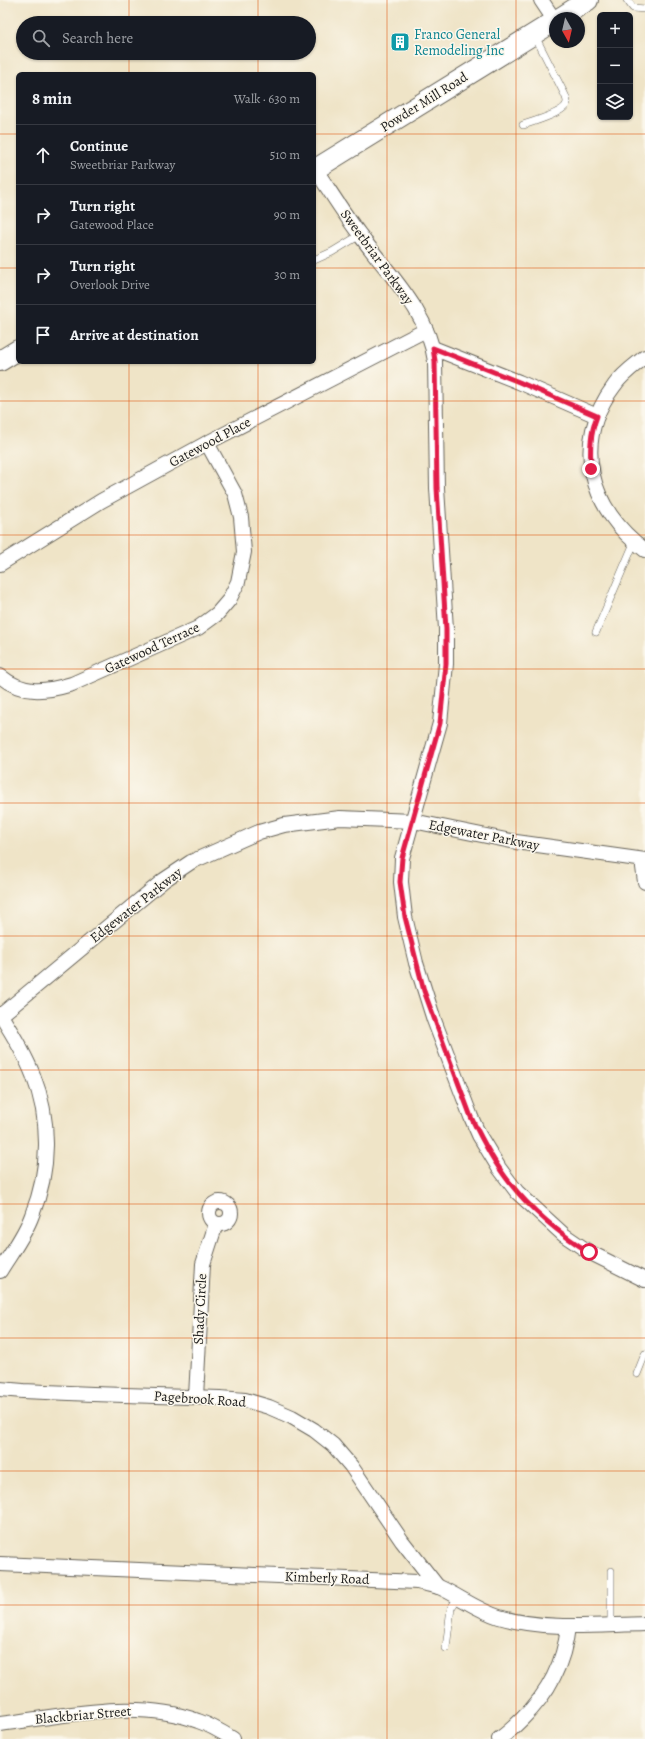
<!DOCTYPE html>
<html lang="en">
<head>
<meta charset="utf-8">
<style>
  body { margin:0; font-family:Alegreya,serif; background:#20242c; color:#f1f3f6 }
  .controls { position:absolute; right:12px; top:12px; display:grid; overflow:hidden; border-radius:6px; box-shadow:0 1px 3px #0004 }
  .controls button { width:36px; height:36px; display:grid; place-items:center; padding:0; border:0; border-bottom:1px solid #363941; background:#171b24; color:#f1f3f6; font:20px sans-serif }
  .compass { position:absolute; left:549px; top:12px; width:36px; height:36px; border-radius:50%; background:#171b24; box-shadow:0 1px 3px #0004; rotate:172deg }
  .stop { position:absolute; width:12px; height:12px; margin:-9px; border:3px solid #e11d48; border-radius:50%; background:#fff }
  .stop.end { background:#e11d48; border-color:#fff; box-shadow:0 1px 4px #0008 }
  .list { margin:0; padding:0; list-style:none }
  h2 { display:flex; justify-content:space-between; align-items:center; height:52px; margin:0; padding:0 16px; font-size:17px }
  h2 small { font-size:13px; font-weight:400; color:#9ea1a6 }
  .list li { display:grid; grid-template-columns:26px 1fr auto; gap:12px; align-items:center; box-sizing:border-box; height:60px; padding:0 16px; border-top:1px solid #363941 }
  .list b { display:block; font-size:15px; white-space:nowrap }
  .list p { margin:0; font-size:13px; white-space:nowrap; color:#9ea1a6 }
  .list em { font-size:13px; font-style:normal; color:#9ea1a6 }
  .icon { flex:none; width:22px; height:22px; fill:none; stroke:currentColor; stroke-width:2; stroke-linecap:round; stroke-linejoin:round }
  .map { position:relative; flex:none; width:645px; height:1739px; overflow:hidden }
  .search { position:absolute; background:#171b24; box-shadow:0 1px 3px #0004; left:16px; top:16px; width:300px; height:44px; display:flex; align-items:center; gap:10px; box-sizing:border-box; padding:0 14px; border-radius:22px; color:#9ea1a6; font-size:15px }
  .panel { position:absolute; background:#171b24; box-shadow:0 1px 3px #0004; left:16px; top:72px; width:300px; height:292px; border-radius:6px }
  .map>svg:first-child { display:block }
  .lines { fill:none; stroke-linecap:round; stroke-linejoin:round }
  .service-casing { stroke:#666258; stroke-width:8 }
  .minor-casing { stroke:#666258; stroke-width:16 }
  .secondary-casing { stroke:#666258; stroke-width:22 }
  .service { stroke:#fff; stroke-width:7 }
  .minor { stroke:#fff; stroke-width:14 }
  .secondary { stroke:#fff; stroke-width:20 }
  .route { stroke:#e11d48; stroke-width:5 }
  .grid { fill:none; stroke:#de560d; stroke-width:1; stroke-opacity:0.55 }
  .labels { text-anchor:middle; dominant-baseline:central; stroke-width:3; stroke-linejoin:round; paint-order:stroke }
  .culture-label { font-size:14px; fill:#0d838f; stroke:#fbf7ec; text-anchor:start }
  .street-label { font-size:14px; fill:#1c1c1c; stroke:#fbf7ec }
</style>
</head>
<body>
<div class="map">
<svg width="645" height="1739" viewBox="0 0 645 1739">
  <rect width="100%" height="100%" fill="#fbf7ec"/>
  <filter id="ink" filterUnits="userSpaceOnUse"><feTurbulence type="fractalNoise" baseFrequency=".025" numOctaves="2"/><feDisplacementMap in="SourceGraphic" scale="8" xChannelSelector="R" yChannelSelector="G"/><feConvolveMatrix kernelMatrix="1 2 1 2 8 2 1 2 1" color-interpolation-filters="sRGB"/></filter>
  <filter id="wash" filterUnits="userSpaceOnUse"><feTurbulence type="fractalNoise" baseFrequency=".012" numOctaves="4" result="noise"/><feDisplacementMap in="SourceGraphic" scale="16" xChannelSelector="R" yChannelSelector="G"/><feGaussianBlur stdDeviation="0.9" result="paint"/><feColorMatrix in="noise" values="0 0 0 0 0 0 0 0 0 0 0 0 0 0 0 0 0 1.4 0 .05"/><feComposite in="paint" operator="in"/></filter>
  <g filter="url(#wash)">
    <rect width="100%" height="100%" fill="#efe4c7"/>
  </g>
  <g filter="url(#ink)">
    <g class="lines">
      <defs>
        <g id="service">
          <polyline points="627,0 633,8 645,9"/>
          <path d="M523,125c9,-3 44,-13 44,-23 0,-2 -2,-7 -3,-9l-29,-57"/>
          <polyline points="314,260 332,252 360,235"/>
          <polyline points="596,632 634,543"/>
          <polyline points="637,1374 645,1354"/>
          <polyline points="611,1625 611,1571"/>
          <polyline points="446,1648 451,1608 458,1598"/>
        </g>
        <g id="minor">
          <polyline points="541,0 555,21"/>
          <path d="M315,169c15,22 29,45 45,66 28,39 68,76 75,126l2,127 9,141v35l-6,59 -38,135 -1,24 4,35 11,46 18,57 37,97 8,18 20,33 18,24 47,43 25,17 56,28"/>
          <polyline points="433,348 519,382 597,416"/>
          <path d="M645,357c-11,9 -23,17 -31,29 -43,57 -24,124 31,164"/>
          <polyline points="0,564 101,501 207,443 426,330"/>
          <path d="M0,676c23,19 45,16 72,8l126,-56 19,-14 12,-14 9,-18 6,-30 -3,-35 -6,-23 -28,-51"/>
          <polyline points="642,860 645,882"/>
          <path d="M0,1014c12,19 25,40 33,61 18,45 17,96 -1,140 -7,20 -21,38 -32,56"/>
          <polyline points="0,1016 164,880 191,862 259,832 284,825 340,818 413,821 516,842 645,860"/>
          <circle cx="220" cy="1213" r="11"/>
          <polyline points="0,1389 23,1391 93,1394 220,1398 245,1400 269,1407 292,1417 314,1430 333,1445 351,1466 402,1541 438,1587"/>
          <polyline points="196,1397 203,1264 216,1224"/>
          <path d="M0,1564l418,18c6,2 14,3 21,5 20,9 38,23 60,30 47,14 98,8 146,7"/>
          <path d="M0,1724c63,-8 136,-26 198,-3 12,4 24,11 35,18"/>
          <path d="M499,1739c9,-6 16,-13 23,-20 27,-26 42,-55 46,-92"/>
        </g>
        <g id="secondary">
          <polyline points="560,18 588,0"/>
          <polyline points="314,170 555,21"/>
          <polyline points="0,361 18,350"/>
        </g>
      </defs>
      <use href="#service" class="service-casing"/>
      <use href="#minor" class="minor-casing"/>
      <use href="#secondary" class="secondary-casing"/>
      <use href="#service" class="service"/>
      <use href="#minor" class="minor"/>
      <use href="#secondary" class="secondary"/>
    </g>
  </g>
  <g class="lines" filter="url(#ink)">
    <path class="route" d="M589,1252c-28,-17 -59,-43 -79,-69 -16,-20 -28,-43 -39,-66l-47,-126 -19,-74 -5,-35 2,-24 38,-135 6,-59v-35l-9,-141 -2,-127 -2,-13 86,34 78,34c-7,18 -7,34 -6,53"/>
  </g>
  <path class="grid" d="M129,0v23M258,0v23M387,0v1739M516,0v1739M129,53v21M258,53v21M0,134h18M314,134h331M0,268h18M314,268h331M129,362v1377M258,362v1377M0,401h645M0,535h645M0,669h645M0,803h645M0,936h645M0,1070h645M0,1204h645M0,1338h645M0,1471h645M0,1605h645"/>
  <defs>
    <symbol id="building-square" viewBox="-11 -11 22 22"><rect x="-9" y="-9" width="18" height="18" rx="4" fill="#0f9aa8" stroke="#fbf7ec"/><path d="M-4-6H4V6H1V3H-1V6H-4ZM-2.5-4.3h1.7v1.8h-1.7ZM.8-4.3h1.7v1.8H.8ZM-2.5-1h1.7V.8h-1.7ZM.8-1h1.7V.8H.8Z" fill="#fff"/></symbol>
  </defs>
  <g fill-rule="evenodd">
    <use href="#building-square" x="389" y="31" width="22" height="22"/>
  </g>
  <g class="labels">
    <g class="culture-label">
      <text x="414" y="34">Franco General<tspan x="414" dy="16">Remodeling Inc</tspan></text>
    </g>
    <g class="street-label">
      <text transform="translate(424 102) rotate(-32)">Powder Mill Road</text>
      <text transform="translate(377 257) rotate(54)">Sweetbriar Parkway</text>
      <text transform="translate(210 442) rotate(-28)">Gatewood Place</text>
      <text transform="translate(152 648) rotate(-25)">Gatewood Terrace</text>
      <text transform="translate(484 835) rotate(11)">Edgewater Parkway</text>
      <text transform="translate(136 905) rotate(-38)">Edgewater Parkway</text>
      <text transform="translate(200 1309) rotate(-87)">Shady Circle</text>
      <text transform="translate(200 1399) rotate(4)">Pagebrook Road</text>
      <text transform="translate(327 1578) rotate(2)">Kimberly Road</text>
      <text transform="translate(83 1715) rotate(-5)">Blackbriar Street</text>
    </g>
  </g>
</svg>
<div class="controls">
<button>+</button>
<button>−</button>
<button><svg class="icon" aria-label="layers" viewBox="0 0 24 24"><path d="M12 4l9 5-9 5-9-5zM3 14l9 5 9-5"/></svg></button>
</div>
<svg class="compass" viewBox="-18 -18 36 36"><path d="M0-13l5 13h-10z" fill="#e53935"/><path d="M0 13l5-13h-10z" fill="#9ea1a6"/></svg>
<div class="stop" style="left:589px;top:1252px"></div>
<div class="stop end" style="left:591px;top:469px"></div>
<div class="search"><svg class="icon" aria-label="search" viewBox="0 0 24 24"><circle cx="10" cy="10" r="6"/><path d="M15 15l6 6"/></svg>Search here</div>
<section class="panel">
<h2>8 min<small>Walk · 630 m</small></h2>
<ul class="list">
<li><svg class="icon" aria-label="ahead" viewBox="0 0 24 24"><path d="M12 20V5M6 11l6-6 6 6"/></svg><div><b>Continue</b><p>Sweetbriar Parkway</p></div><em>510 m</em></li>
<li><svg class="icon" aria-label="right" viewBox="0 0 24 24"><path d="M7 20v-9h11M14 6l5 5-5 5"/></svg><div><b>Turn right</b><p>Gatewood Place</p></div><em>90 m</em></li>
<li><svg class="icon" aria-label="right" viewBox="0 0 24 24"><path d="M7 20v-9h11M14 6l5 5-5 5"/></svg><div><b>Turn right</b><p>Overlook Drive</p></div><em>30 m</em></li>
<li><svg class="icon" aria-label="arrive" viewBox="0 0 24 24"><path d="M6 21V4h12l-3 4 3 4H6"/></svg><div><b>Arrive at destination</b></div></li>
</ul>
</section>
</div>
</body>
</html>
